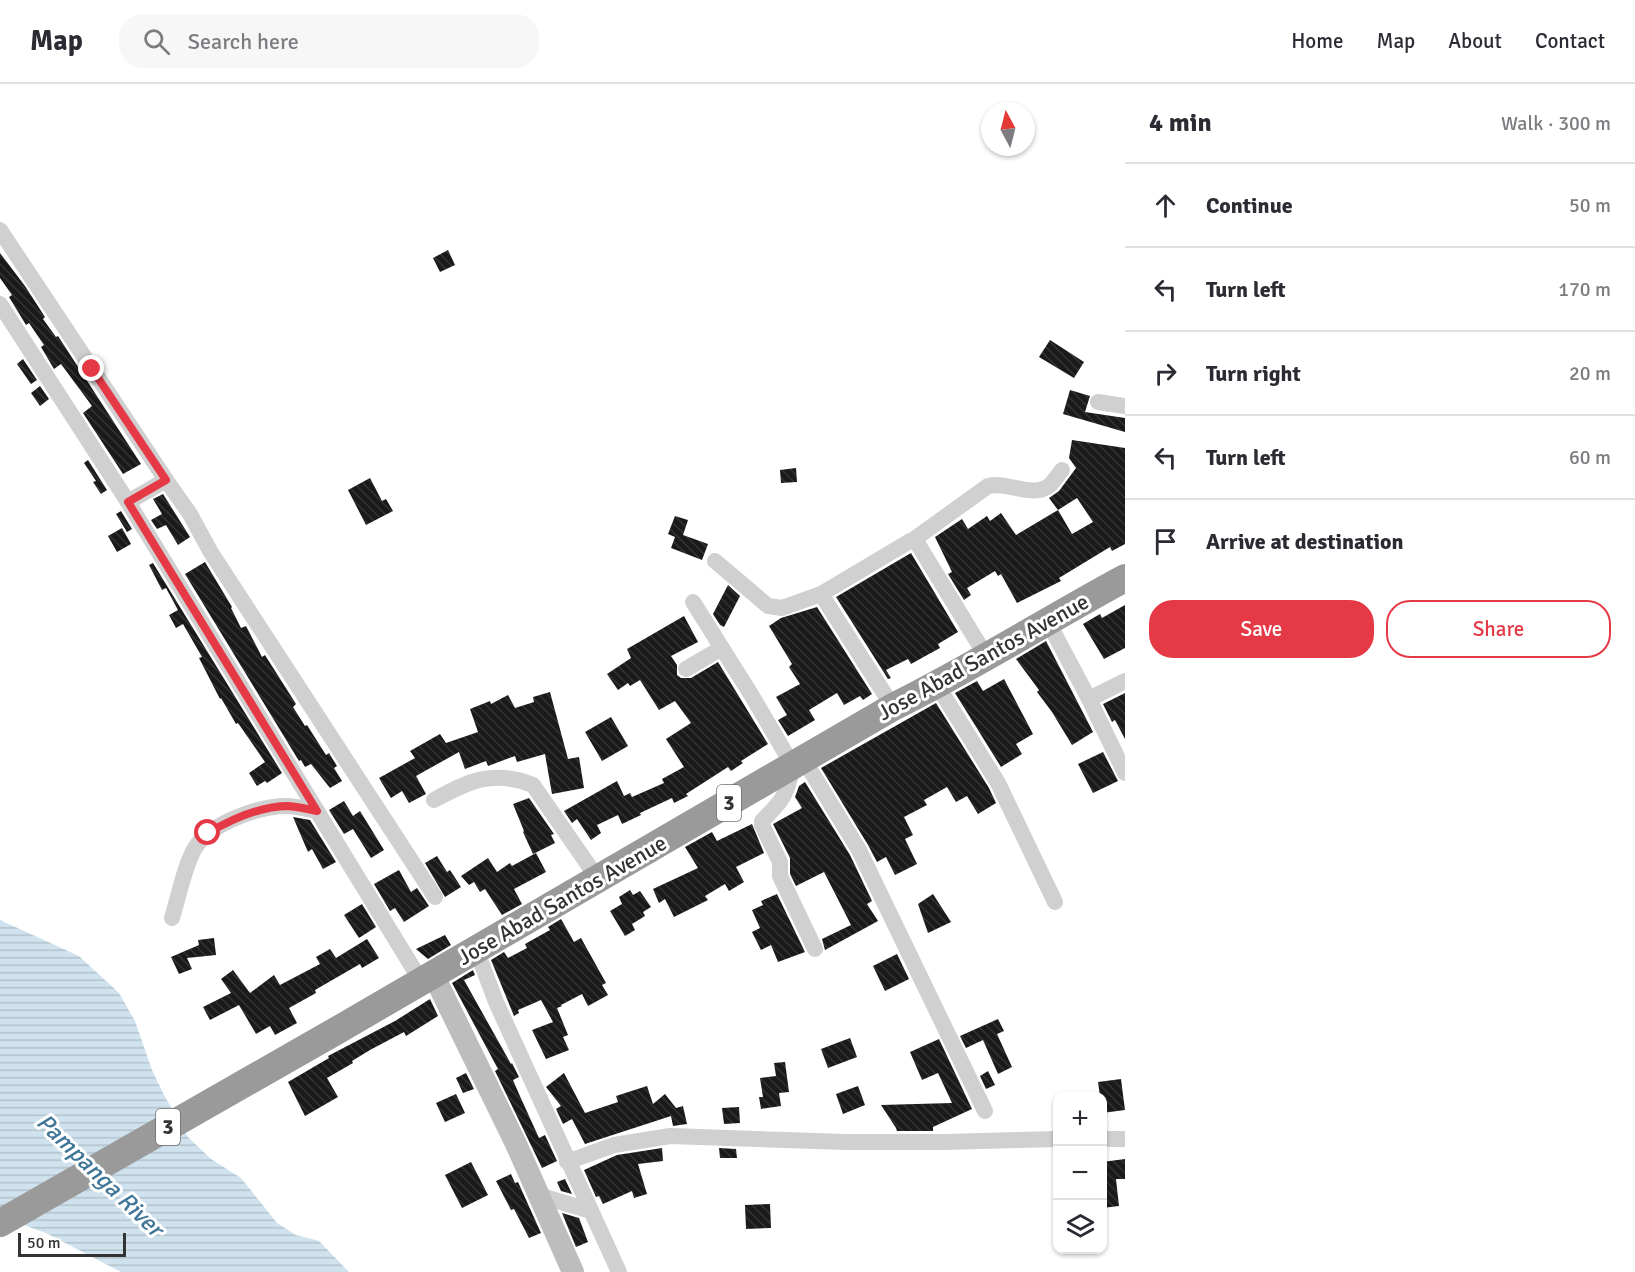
<!DOCTYPE html>
<html lang="en">
<head>
<meta charset="utf-8">
<style>
  body { margin:0; font-family:Signika,sans-serif; background:#f7f7f7; color:#2b2b33 }
  .controls { position:absolute; right:18px; bottom:18px; display:grid; overflow:hidden; border-radius:12px; box-shadow:0 2px 4px #0004 }
  .controls button { width:54px; height:54px; display:grid; place-items:center; padding:0; border:0; border-bottom:2px solid #e1e1e2; background:#fff; color:#2b2b33; font:30px sans-serif }
  .compass { position:absolute; left:981px; top:18px; width:54px; height:54px; border-radius:50%; background:#fff; box-shadow:0 2px 4px #0004; rotate:353deg }
  .scale { position:absolute; left:18px; bottom:15px; width:108px; box-sizing:border-box; padding-left:6px; border:3px solid #333; border-top:0; font-size:16px; line-height:21px; white-space:nowrap; color:#333; -webkit-text-stroke:4px #fff; paint-order:stroke }
  .stop { position:absolute; width:18px; height:18px; margin:-14px; border:4px solid #e63946; border-radius:50%; background:#fff }
  .stop.end { background:#e63946; border-color:#fff; box-shadow:0 2px 6px #0008 }
  .list { margin:0; padding:0; list-style:none }
  h2 { display:flex; justify-content:space-between; align-items:center; height:78px; margin:0; padding:0 24px; font-size:26px }
  h2 small { font-size:20px; font-weight:400; color:#7c7c81 }
  .list li { display:grid; grid-template-columns:39px 1fr auto; gap:18px; align-items:center; box-sizing:border-box; height:84px; padding:0 24px; border-top:2px solid #e1e1e2 }
  .list b { display:block; font-size:22px; white-space:nowrap }
  .list em { font-size:20px; font-style:normal; color:#7c7c81 }
  .actions { display:flex; gap:12px; padding:18px 24px }
  .actions a { flex:1; padding:14px 0; border:2px solid #e63946; border-radius:24px; text-align:center; font-size:21px; color:#e63946 }
  .actions .main { background:#e63946; color:#fff }
  .icon { flex:none; width:33px; height:33px; fill:none; stroke:currentColor; stroke-width:2; stroke-linecap:round; stroke-linejoin:round }
  .map { position:relative; flex:none; width:1125px; height:1188px; overflow:hidden }
  header { display:flex; align-items:center; gap:36px; box-sizing:border-box; height:84px; padding:0 30px; background:#fff; border-bottom:2px solid #e1e1e2 }
  header strong { font-size:28px }
  nav { display:flex; gap:33px; margin-inline-start:auto; font-size:21px }
  .search { width:420px; height:54px; background:#f7f7f7; display:flex; align-items:center; gap:15px; box-sizing:border-box; padding:0 21px; border-radius:24px; color:#7c7c81; font-size:22px }
  main { display:flex }
  aside { flex:1; background:#fff }
  .map>svg:first-child { display:block }
  .water { fill:url(#water-rules) }
  .building { fill:url(#building-back-hatch); fill-rule:evenodd }
  .lines { fill:none; stroke-linecap:round; stroke-linejoin:round }
  .street { stroke:#d0d0d0; stroke-width:16 }
  .secondary { stroke:#bdbdbd; stroke-width:22 }
  .highway { stroke:#9a9a9a; stroke-width:28 }
  .route { stroke:#e63946; stroke-width:8 }
  .labels { text-anchor:middle; dominant-baseline:central; stroke-width:6; stroke-linejoin:round; paint-order:stroke }
  .shield { fill:#fff; stroke:#707070; stroke-width:1.5 }
  .shield-label { font-size:21px; font-weight:bold; fill:#333 }
  .street-label { font-size:22px; fill:#333; stroke:#fff }
  .water-label { font-size:24px; font-style:italic; fill:#3f7597; stroke:#fff }
</style>
</head>
<body>
<header>
<strong>Map</strong>
<div class="search"><svg class="icon" aria-label="search" viewBox="0 0 24 24"><circle cx="10" cy="10" r="6"/><path d="M15 15l6 6"/></svg>Search here</div>
<nav><a>Home</a><a>Map</a><a>About</a><a>Contact</a></nav>
</header>
<main>
<div class="map">
<svg width="1125" height="1188" viewBox="0 0 1125 1188">
  <defs>
    <pattern id="water-rules" width="6" height="5" patternUnits="userSpaceOnUse" patternTransform="scale(1.5)"><rect width="6" height="5" fill="#cfe2ee"/><path d="M0 2.5h6" fill="none" stroke="#b2c2cd"/></pattern>
    <pattern id="building-back-hatch" width="6" height="6" patternUnits="userSpaceOnUse" patternTransform="scale(1.5)"><rect width="6" height="6" fill="#1a1a1a"/><path d="M-1 5l2 2M0 0l6 6M5-1l2 2" fill="none" stroke="#333"/></pattern>
  </defs>
  <rect width="100%" height="100%" fill="#fff"/>
  <polygon class="water" points="0,836 79,872 119,909 135,937 152,986 164,1011 188,1053 211,1075 241,1094 277,1139 296,1151 319,1157 349,1188 121,1188 48,1150 0,1132"/>
  <g class="building">
    <polygon points="448,166 455,181 440,188 433,174"/>
    <polygon points="0,169 25,202 45,233 43,235 56,253 58,252 141,380 123,390 83,329 92,322 61,280 54,285 41,263 44,261 29,239 26,241 9,213 12,211 0,194"/>
    <polygon points="1050,256 1084,278 1074,294 1039,273"/>
    <polygon points="23,275 37,296 31,300 17,280"/>
    <polygon points="40,302 49,315 40,322 31,309"/>
    <polygon points="1070,306 1090,312 1085,328 1125,334 1125,348 1063,330"/>
    <path d="M1072,356l53,8v96l-13,7 -2,-4 -51,31 2,3 -44,22 -16,-29 -3,2 -3,-5 -28,17 4,7 -7,5 -16,-26 4,-2 -17,-35 27,-18 6,10 19,-13 3,5 11,-8 15,22 42,-25 -9,-12 10,-7 17,-23 -7,-10zM1077,414l16,24 -21,12 -14,-24z"/>
    <polygon points="88,376 107,406 101,410 93,398 96,397 84,379"/>
    <polygon points="796,384 797,398 781,399 780,386"/>
    <polygon points="370,394 382,417 386,415 393,427 366,441 348,406"/>
    <polygon points="163,410 190,453 178,461 166,441 157,445 151,436 162,430 153,415"/>
    <polygon points="121,427 132,445 127,448 116,430"/>
    <polygon points="675,432 688,436 683,451 708,460 702,476 671,464 675,453 668,450"/>
    <polygon points="122,444 131,460 117,468 108,452"/>
    <polygon points="911,469 958,548 938,560 940,564 929,570 911,580 908,575 886,586 891,594 888,595 836,513"/>
    <polygon points="205,478 232,523 231,524 241,544 246,542 262,573 265,571 296,620 293,623 305,642 307,641 326,671 329,669 337,682 334,684 342,697 330,704 311,680 305,683 301,676 299,677 185,490"/>
    <polygon points="153,479 282,689 267,699 265,697 257,702 249,689 265,678 238,639 236,640 221,614 220,615 199,574 202,573 183,540 176,544 169,531 178,526 166,504 162,506 149,481"/>
    <polygon points="728,501 740,512 724,543 720,541 713,530"/>
    <polygon points="1125,521 1125,564 1104,575 1083,540 1100,530 1102,534"/>
    <polygon points="817,523 872,610 863,616 860,612 844,621 837,609 809,626 815,636 788,652 778,636 787,631 776,613 800,600 789,583 792,580 769,542 781,534"/>
    <polygon points="684,532 698,558 671,572 677,581 677,591 681,594 691,594 718,578 768,660 741,677 743,679 731,687 728,683 686,710 688,712 674,719 672,714 640,729 641,731 622,740 618,731 597,741 601,749 591,756 577,735 572,739 564,727 617,697 624,712 630,709 632,713 664,699 662,695 684,683 666,655 691,639 675,617 659,626 640,596 630,602 628,599 618,606 607,590 631,574 627,565"/>
    <polygon points="1046,557 1093,648 1072,661 1052,628 1037,608 1039,606 1016,575"/>
    <polygon points="1004,595 1033,650 1016,660 1022,670 1001,683 955,609 977,597 983,607"/>
    <polygon points="550,608 568,675 579,673 584,704 552,710 545,670 517,678 515,672 488,682 486,677 465,685 459,668 416,692 426,710 409,719 402,707 391,714 379,694 415,674 410,667 440,650 446,659 478,648 470,625 490,617 491,620 508,611 515,624 534,618 533,613"/>
    <polygon points="1125,609 1125,655 1115,636 1112,638 1103,620"/>
    <polygon points="936,619 989,704 996,719 978,730 967,712 956,718 947,703 924,716 927,721 904,733 913,751 905,755 917,780 895,791 886,773 877,778 868,761 821,684"/>
    <polygon points="611,633 628,662 602,677 585,648"/>
    <polygon points="1103,668 1118,697 1093,709 1078,680"/>
    <polygon points="805,698 850,771 872,817 867,820 878,837 825,866 822,855 851,841 848,835 824,788 796,802 790,790 790,774 773,740 802,724 795,713 799,702"/>
    <polygon points="529,714 554,750 551,751 555,759 533,770 523,748 524,747 513,720"/>
    <polygon points="344,717 353,732 360,727 384,766 371,774 353,745 344,750 329,726"/>
    <polygon points="293,733 310,736 336,778 323,785 312,765 308,768"/>
    <polygon points="752,740 764,769 736,783 744,798 729,807 725,800 705,812 708,816 674,833 665,815 659,819 653,805 698,784 685,763 712,748 717,757"/>
    <polygon points="536,769 546,788 514,805 522,820 502,831 485,805 480,808 474,798 469,801 461,792 488,774 497,788 510,779 512,782"/>
    <polygon points="437,772 447,788 450,786 461,803 445,813 425,779"/>
    <polygon points="399,786 411,808 417,804 429,822 404,838 395,824 390,827 374,800"/>
    <polygon points="630,806 633,811 640,807 651,823 643,828 645,832 632,840 635,846 625,852 610,827 622,820 619,813"/>
    <polygon points="777,810 805,868 778,878 771,861 761,866 752,848 760,844 752,826 763,821 761,817"/>
    <polygon points="933,810 951,838 928,849 918,820"/>
    <polygon points="362,820 376,843 359,854 344,831"/>
    <polygon points="561,835 574,858 581,854 606,899 602,901 608,911 588,922 582,910 561,921 562,922 557,924 568,951 563,953 569,966 546,975 532,946 553,938 541,916 518,926 519,929 514,932 491,876 504,868 508,874 527,864 525,860 550,846 548,843"/>
    <polygon points="445,851 451,861 428,875 416,865"/>
    <polygon points="214,854 216,871 187,874 192,885 179,890 171,873 199,861 198,856"/>
    <polygon points="367,855 379,874 362,884 360,880 315,906 316,909 289,924 297,939 275,951 270,942 256,950 239,921 210,936 203,923 231,909 221,895 233,886 250,909 274,891 280,901 320,880 316,873 330,865 336,874"/>
    <polygon points="897,870 909,895 885,907 873,882"/>
    <polygon points="473,886 475,891 464,896 511,980 512,979 519,993 513,996 519,1010 539,1054 545,1051 557,1077 542,1084 495,987 498,985 452,899"/>
    <polygon points="430,915 438,932 406,952 404,948 370,966 352,977 353,979 327,994 338,1013 305,1032 288,998 329,974 328,972 395,937"/>
    <polygon points="998,935 1004,947 997,950 1012,983 998,990 983,956 966,964 960,952"/>
    <polygon points="850,954 857,973 828,984 821,965"/>
    <polygon points="939,955 972,1025 933,1043 933,1047 897,1047 896,1044 881,1021 952,1019 938,989 922,996 910,968"/>
    <polygon points="785,978 789,1008 779,1009 781,1022 761,1025 759,1013 763,1013 760,994 776,992 774,979"/>
    <polygon points="988,987 995,1001 986,1005 980,992"/>
    <polygon points="466,989 474,1005 463,1009 456,994"/>
    <polygon points="564,989 585,1029 618,1018 616,1012 647,1002 653,1020 665,1010 676,1024 683,1022 687,1040 673,1042 671,1032 585,1060 572,1035 563,1040 556,1025 561,1022 546,1003"/>
    <polygon points="1121,995 1125,1026 1102,1029 1102,1012 1100,1012 1098,998"/>
    <polygon points="858,1002 865,1021 843,1030 836,1010"/>
    <polygon points="456,1010 465,1029 445,1038 436,1019"/>
    <polygon points="739,1023 740,1039 724,1040 722,1024"/>
    <polygon points="662,1064 663,1077 638,1080 647,1110 634,1114 632,1107 603,1120 599,1112 596,1113 584,1086 617,1071"/>
    <polygon points="719,1064 736,1065 737,1074 720,1074"/>
    <polygon points="1125,1075 1125,1095 1116,1095 1119,1122 1102,1124 1102,1078"/>
    <polygon points="471,1078 488,1111 462,1124 445,1091"/>
    <polygon points="511,1090 515,1099 518,1098 541,1149 529,1154 514,1125 511,1126 496,1097"/>
    <polygon points="565,1095 572,1110 561,1107 557,1098"/>
    <polygon points="770,1120 771,1144 746,1145 745,1121"/>
    <polygon points="562,1129 579,1134 588,1158 576,1163"/>
  </g>
  <g class="lines">
    <g class="street">
      <polyline points="0,146 166,396 128,418"/>
      <polyline points="0,220 128,418 421,897"/>
      <polyline points="1098,318 1125,322"/>
      <polyline points="166,396 190,430 210,467 435,813"/>
      <path d="M913,456l75,-54c19,-5 46,13 62,-1 4,-4 8,-10 12,-15"/>
      <polyline points="715,477 768,522 782,524 821,510 910,457 916,457 986,572"/>
      <polyline points="821,510 893,623"/>
      <path d="M693,518l59,94 41,70c-6,29 -10,34 -31,55v4l18,37v14l35,73"/>
      <polyline points="1047,536 1089,615 1125,689"/>
      <polyline points="686,585 722,564"/>
      <polyline points="937,601 998,699 1055,818"/>
      <polyline points="1089,615 1125,597"/>
      <polyline points="804,676 859,766 985,1027"/>
      <path d="M434,716c35,-19 59,-31 99,-15l65,94"/>
      <path d="M172,834c6,-19 13,-54 23,-70 15,-25 66,-43 94,-42 9,1 19,3 28,5"/>
      <polyline points="476,865 496,918 619,1188"/>
      <polyline points="1102,1055 1125,1055"/>
      <polyline points="567,1078 614,1061 670,1052 846,1058 944,1058 1058,1055"/>
      <polyline points="538,1111 591,1127"/>
    </g>
    <polyline class="secondary" points="433,890 516,1060 573,1188"/>
    <path class="highway" d="M0,1139l336,-192 557,-324c79,-39 154,-87 232,-129"/>
  </g>
  <g class="lines">
    <path class="route" d="M92,285l74,111 -38,22 189,309c-9,-2 -19,-4 -29,-5 -28,0 -56,13 -80,27"/>
  </g>
  <g class="labels">
    <g class="shield">
      <rect x="717" y="701" width="24" height="36" rx="4.5"/>
      <rect x="156" y="1025" width="24" height="36" rx="4.5"/>
    </g>
    <g class="shield-label">
      <text x="729" y="719">3</text>
      <text x="168" y="1043">3</text>
    </g>
    <g class="street-label">
      <text transform="translate(983 573) rotate(-29)">Jose Abad Santos Avenue</text>
      <text transform="translate(562 816) rotate(-30)">Jose Abad Santos Avenue</text>
    </g>
    <g class="water-label">
      <text transform="translate(100 1091) rotate(44)">Pampanga River</text>
    </g>
  </g>
</svg>
<div class="controls">
<button>+</button>
<button>−</button>
<button><svg class="icon" aria-label="layers" viewBox="0 0 24 24"><path d="M12 4l9 5-9 5-9-5zM3 14l9 5 9-5"/></svg></button>
</div>
<svg class="compass" viewBox="-18 -18 36 36"><path d="M0-13l5 13h-10z" fill="#e53935"/><path d="M0 13l5-13h-10z" fill="#7c7c81"/></svg>
<div class="scale">50 m</div>
<div class="stop" style="left:208px;top:749px"></div>
<div class="stop end" style="left:92px;top:285px"></div>
</div>
<aside>
<h2>4 min<small>Walk · 300 m</small></h2>
<ul class="list">
<li><svg class="icon" aria-label="ahead" viewBox="0 0 24 24"><path d="M12 20V5M6 11l6-6 6 6"/></svg><div><b>Continue</b></div><em>50 m</em></li>
<li><svg class="icon" aria-label="left" viewBox="0 0 24 24"><path d="M17 20v-9H6M10 6l-5 5 5 5"/></svg><div><b>Turn left</b></div><em>170 m</em></li>
<li><svg class="icon" aria-label="right" viewBox="0 0 24 24"><path d="M7 20v-9h11M14 6l5 5-5 5"/></svg><div><b>Turn right</b></div><em>20 m</em></li>
<li><svg class="icon" aria-label="left" viewBox="0 0 24 24"><path d="M17 20v-9H6M10 6l-5 5 5 5"/></svg><div><b>Turn left</b></div><em>60 m</em></li>
<li><svg class="icon" aria-label="arrive" viewBox="0 0 24 24"><path d="M6 21V4h12l-3 4 3 4H6"/></svg><div><b>Arrive at destination</b></div></li>
</ul>
<div class="actions"><a class="main">Save</a><a>Share</a></div>
</aside>
</main>
</body>
</html>
